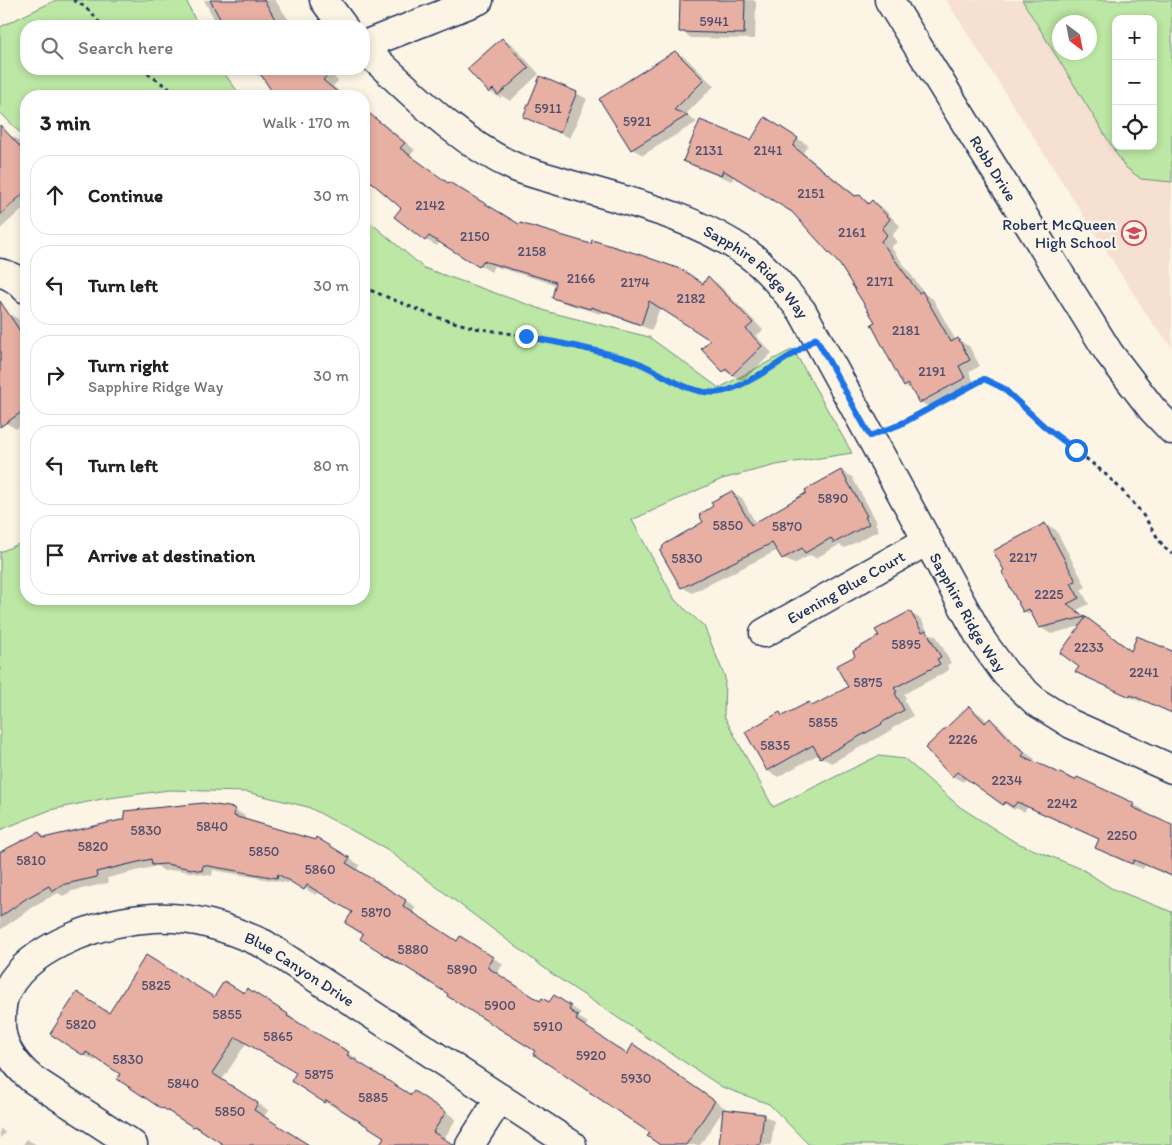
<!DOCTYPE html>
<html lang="en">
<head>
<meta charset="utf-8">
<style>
  body { margin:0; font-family:Itim,sans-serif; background:#f6f6f6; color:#202124 }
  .controls { position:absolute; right:15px; top:15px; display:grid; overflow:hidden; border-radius:10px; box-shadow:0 2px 8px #0003 }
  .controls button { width:45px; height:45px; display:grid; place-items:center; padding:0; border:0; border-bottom:1px solid #e0e0e0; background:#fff; color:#202124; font:25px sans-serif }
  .compass { position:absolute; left:1052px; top:15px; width:45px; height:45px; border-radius:50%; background:#fff; box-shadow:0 2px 8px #0003; rotate:148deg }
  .stop { position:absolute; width:15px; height:15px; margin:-11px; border:4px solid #1a73e8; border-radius:50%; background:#fff }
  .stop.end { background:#1a73e8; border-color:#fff; box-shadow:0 1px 5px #0008 }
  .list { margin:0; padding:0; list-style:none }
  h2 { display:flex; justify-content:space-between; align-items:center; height:65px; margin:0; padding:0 20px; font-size:21px }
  h2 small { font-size:16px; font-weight:400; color:#757577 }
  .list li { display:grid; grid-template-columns:32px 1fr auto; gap:15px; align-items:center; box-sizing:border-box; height:80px; margin:0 10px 10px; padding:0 10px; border:1px solid #e0e0e0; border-radius:20px }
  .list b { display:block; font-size:19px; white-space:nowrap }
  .list p { margin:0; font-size:16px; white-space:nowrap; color:#757577 }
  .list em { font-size:16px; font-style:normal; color:#757577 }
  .icon { flex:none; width:28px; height:28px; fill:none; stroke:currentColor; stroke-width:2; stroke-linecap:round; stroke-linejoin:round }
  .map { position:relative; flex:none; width:1172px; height:1145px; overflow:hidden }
  .search { position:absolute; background:#fff; box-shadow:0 2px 8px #0003; left:20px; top:20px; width:350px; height:55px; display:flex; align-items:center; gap:12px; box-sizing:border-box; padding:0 18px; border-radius:20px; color:#757577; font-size:19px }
  .panel { position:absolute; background:#fff; box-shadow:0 2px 8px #0003; left:20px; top:90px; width:350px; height:515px; border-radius:20px }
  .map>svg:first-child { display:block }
  .built { fill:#f6e0d1; fill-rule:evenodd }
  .green { fill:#bce7a4; stroke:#6c8b81; fill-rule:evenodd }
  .shadow { fill:#0003 }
  .building { fill:#e8afa3; stroke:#1b2f5e }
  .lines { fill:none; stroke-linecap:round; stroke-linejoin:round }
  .minor-casing { stroke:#1b2f5e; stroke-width:31 }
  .tertiary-casing { stroke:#1b2f5e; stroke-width:31 }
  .path { stroke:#1b2f5e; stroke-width:3; stroke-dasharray:4 4; stroke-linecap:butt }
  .minor { stroke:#fcf5e5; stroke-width:28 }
  .tertiary { stroke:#fcf5e5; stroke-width:28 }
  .route { stroke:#1a73e8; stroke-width:6 }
  .labels { text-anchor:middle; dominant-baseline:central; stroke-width:5; stroke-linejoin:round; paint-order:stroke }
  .number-label { font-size:14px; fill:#4e4f6f }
  .street-label { font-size:16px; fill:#1b2f5e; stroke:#fcf5e5 }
  .poi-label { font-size:16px; fill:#1b2f5e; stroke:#fcf5e5; text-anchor:end }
</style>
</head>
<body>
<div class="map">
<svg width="1172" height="1145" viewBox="0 0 1172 1145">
  <rect width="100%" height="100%" fill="#fcf5e5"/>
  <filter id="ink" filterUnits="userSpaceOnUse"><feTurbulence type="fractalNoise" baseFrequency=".02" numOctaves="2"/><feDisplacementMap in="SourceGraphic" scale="10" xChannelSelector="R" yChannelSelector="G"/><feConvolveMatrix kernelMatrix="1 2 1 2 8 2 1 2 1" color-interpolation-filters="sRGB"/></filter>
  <g filter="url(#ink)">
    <path class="built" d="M946,0h226v347l-21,-26zM1116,19h37v127h-37zM1060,22h30v30h-30z"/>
    <g class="green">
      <polygon points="56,0 186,0 198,26 26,26 26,69 221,69 241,96 26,96 26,139 0,112 0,27"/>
      <path d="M1022,0h150v182l-31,-3 -17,-13zM1116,19h37v127h-37zM1090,22v30h-30v-30z"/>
      <polygon points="364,217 424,268 549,312 649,337 719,388 793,349 852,453 776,465 722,479 632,520 675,600 704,626 725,677 724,716 773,807 878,756 905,759 960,807 1015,842 1082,869 1111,888 1172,912 1172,1145 809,1145 769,1104 722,1087 555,976 385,848 308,807 247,792 169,790 102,799 50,810 0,830 0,552 26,541 26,599 364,599"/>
    </g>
    <g class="shadow">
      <polygon points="204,0 275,0 293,26 218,26"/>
      <polygon points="681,0 753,0 756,2 755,39 691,38 681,31"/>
      <polygon points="502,39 513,45 539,74 510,101 502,96 500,98 490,92"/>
      <polygon points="675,52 686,58 714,86 685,115 697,122 643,155 632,149"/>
      <polygon points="248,69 326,69 338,81 333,86 344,96 276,96 262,74 259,76"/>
      <polygon points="576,93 587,99 570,138 524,116"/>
      <polygon points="364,114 367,117 369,115 380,121 415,150 410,155 449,184 520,226 704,285 708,278 718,284 763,330 756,336 772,353 743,381 724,371 712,340 660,307 652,330 602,312 601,314 564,303 553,297 557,285 494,266 491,272 440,241 437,246 426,240 396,217 403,208 364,174"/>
      <polygon points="765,119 808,145 803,153 858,197 871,203 872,202 883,208 900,226 892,236 897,242 891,247 925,294 933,299 956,341 958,340 969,346 980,366 969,372 975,384 931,408 920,402 914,391 905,386 877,322 841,264 793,211 734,175 732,181 695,167 685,161 752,141"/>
      <polygon points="6,133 17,139 26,149 26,206 0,229 0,138"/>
      <polygon points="0,306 6,309 9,314 18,319 26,332 26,422 16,429 6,423 0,414"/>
      <polygon points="841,471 852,477 877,522 875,523 879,530 845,548 839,545 816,558 810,555 794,564 783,558 778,550 692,593 682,587 705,522 715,507 732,492 742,498 756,524 808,493"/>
      <polygon points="1045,524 1056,530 1086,587 1081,590 1089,604 1077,610 1132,651 1172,653 1172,713 1142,700 1141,702 1087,677 1080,666 1081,626 1051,634 1040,627 1035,618 1024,611 1004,572"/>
      <polygon points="910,613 921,619 928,632 937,637 951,663 947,665 949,670 904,694 906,698 904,700 913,716 891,729 892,730 831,763 821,757 819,754 778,777 768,771 746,733 780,713 784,716 809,703 815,706 849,688 857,656"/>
      <polygon points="970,708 980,714 988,722 990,720 1000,726 1023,751 1035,759 1033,762 1133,804 1144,810 1142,813 1172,826 1172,877 1145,865 1143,869 1107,854 1096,848 1100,840 1028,807 1024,812 1016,808 1014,810 967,778 963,782 952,776"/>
      <polygon points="235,810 245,816 245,820 327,845 360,865 356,870 416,907 412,913 458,942 471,944 503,964 497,974 541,1003 565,1003 581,1013 578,1017 588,1023 585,1027 628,1055 644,1052 725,1108 700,1145 673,1145 365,934 353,912 318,891 316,895 289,879 288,883 213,870 212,876 178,870 164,871 157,866 107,878 108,883 72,891 63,896 58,893 37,904 0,930 0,860 39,833 48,838"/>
      <polygon points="245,995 258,996 298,1021 297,1023 358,1059 357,1062 411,1096 425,1098 456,1119 440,1145 380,1145 385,1137 337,1106 336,1108 325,1102 298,1073 247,1042 222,1080 268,1110 264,1117 308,1145 226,1145 163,1108 119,1079 122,1074 97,1058 95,1061 84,1055 110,1014"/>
      <polygon points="763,1115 774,1121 771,1145 720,1145"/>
      <polygon points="0,1128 5,1133 0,1138"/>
      <polygon points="26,1139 37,1145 23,1145"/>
    </g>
    <g class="building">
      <polygon points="210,0 264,0 279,26 224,26"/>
      <polygon points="680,0 745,0 744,34 679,32"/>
      <polygon points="502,38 529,68 498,95 493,89 489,93 467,69"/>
      <polygon points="675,51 704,80 674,110 688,115 631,150 599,99"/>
      <polygon points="257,69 334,69 323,80 342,96 275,96"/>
      <polygon points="540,76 577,92 560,133 523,117"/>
      <polygon points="364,109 405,143 400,148 448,183 449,182 519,224 520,223 591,244 592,240 638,254 683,270 703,284 708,276 753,323 746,329 762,346 732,375 726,369 723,372 701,349 710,340 649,301 641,325 591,307 590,309 552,298 556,282 483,261 479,267 429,236 425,241 394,217 401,208 364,176"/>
      <polygon points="765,117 798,138 793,146 855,196 860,195 868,204 872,200 890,219 882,229 887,235 881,241 919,293 922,291 951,342 958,338 970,360 959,366 965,378 919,403 908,384 904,387 871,324 875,322 840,265 792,212 723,170 721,176 683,161 700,120 751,140"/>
      <polygon points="0,125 26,153 26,191 0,215"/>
      <polygon points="0,301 26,340 26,409 0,427"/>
      <polygon points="841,470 867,516 865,517 869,524 834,543 831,538 805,553 802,548 782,559 772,543 681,588 660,551 663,549 662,547 665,544 703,522 699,515 713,506 711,502 732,491 751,525 806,493 805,490"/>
      <polygon points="1045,523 1076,581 1071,583 1079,598 1067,604 1085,617 1039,628 1029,609 1023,612 1002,572 1004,570 993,551"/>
      <polygon points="910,611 922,632 926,630 941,657 937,659 940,664 894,688 897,692 895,693 904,710 881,723 882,724 820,758 813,745 767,771 745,732 780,712 782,716 809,702 812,706 848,687 836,666 855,656 853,651 879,636 875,630"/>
      <polygon points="1086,617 1131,651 1137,636 1172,651 1172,713 1131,695 1130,697 1075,672 1079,667 1060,653"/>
      <polygon points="969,706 985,723 990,718 1013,743 1025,752 1022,756 1075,780 1077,777 1134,803 1132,807 1172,825 1172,876 1134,860 1132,864 1095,848 1099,839 1017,802 1013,807 1005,802 1003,805 957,772 952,777 925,748"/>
      <polygon points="203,803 235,808 234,816 315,840 316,837 350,858 346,863 406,900 403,906 457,941 460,936 493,957 487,967 540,1001 542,998 549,1002 554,995 571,1006 569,1010 578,1016 576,1020 627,1054 633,1044 715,1101 686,1145 660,1145 647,1136 650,1133 533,1054 535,1051 447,996 448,994 401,964 401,965 360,939 363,934 345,923 352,912 307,885 304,890 278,874 277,878 203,865 202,871 166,864 152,865 151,859 96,872 97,877 61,885 52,891 49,886 27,898 0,917 0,852 39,832 43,838 125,819 124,811"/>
      <polygon points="146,955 214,997 224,981 244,993 247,988 288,1014 287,1016 349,1052 347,1055 411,1095 414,1091 446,1112 433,1132 454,1145 379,1145 384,1137 326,1100 325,1103 291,1081 296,1073 236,1037 212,1073 258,1103 254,1110 309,1145 224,1145 195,1126 193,1127 163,1108 162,1109 117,1079 120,1074 86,1052 84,1056 50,1034 77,992 109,1013"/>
      <polygon points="723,1109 764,1114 760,1145 719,1145"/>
    </g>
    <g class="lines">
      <defs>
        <g id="minor">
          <polyline points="324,0 343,26"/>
          <polyline points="364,45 479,0"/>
          <path id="s1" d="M364,49c47,42 92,92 151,118 15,6 31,10 47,15 63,19 131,33 186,72 21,15 37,37 54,57l180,330 24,33 30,28 35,22 101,45"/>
          <path d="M0,273c11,2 19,8 26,16"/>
          <path id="s2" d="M764,633l163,-92"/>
          <path id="s3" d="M133,1145l-101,-66c-18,-15 -32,-34 -31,-58 0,-11 1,-23 7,-33 24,-44 99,-68 146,-70 40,-2 74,10 110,26l308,201"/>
          <polyline points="470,1145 500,1098"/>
        </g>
        <g id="tertiary">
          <path id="s4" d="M889,0l220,353 43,56 20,21"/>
        </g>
      </defs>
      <use href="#minor" class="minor-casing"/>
      <use href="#tertiary" class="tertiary-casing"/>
      <g class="path">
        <path d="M73,0c13,6 21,15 29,26"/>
        <polyline points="141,69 180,96"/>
        <polyline points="364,286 372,291 436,317 475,328 526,336 619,357 645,365 666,378 687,387 709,392 720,392 734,388 795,353"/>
        <path d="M893,427l91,-48c24,9 40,30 59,46 27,23 59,42 82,69 9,9 17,19 24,30 7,10 13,24 23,30"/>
      </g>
      <use href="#minor" class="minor"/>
      <use href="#tertiary" class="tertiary"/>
    </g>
  </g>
  <g class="lines" filter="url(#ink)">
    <path class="route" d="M526,336c31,7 63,12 94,21 8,2 17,5 25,9 23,11 47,30 75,26 21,-2 77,-40 96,-54l54,98 29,-11 85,-46 19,9 42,39 31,23"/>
  </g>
  <defs>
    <symbol id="school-ring" viewBox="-11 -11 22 22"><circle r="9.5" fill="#fcf5e5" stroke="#d1495b" stroke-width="1.5"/><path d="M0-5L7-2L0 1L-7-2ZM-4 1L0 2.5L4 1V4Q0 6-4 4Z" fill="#d1495b"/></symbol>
  </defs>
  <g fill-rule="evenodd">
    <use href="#school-ring" x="1120" y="219" width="28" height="28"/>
  </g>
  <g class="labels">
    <g class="number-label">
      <text x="714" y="21">5941</text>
      <text x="548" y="108">5911</text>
      <text x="637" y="121">5921</text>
      <text x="709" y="150">2131</text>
      <text x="768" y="150">2141</text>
      <text x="811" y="193">2151</text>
      <text x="430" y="205">2142</text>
      <text x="852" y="232">2161</text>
      <text x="475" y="236">2150</text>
      <text x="532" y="251">2158</text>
      <text x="581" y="278">2166</text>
      <text x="880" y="281">2171</text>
      <text x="635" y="282">2174</text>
      <text x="691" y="298">2182</text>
      <text x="906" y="330">2181</text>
      <text x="932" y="371">2191</text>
      <text x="833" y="498">5890</text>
      <text x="728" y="525">5850</text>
      <text x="787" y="526">5870</text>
      <text x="1023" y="557">2217</text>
      <text x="687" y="558">5830</text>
      <text x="1049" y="594">2225</text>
      <text x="906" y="644">5895</text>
      <text x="1089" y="647">2233</text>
      <text x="1144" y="672">2241</text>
      <text x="868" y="682">5875</text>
      <text x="823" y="722">5855</text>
      <text x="963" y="739">2226</text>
      <text x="775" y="745">5835</text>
      <text x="1007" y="780">2234</text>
      <text x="1062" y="803">2242</text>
      <text x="212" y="826">5840</text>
      <text x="146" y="830">5830</text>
      <text x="1122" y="835">2250</text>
      <text x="93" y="846">5820</text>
      <text x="264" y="851">5850</text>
      <text x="31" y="860">5810</text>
      <text x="320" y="869">5860</text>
      <text x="376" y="912">5870</text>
      <text x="413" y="949">5880</text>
      <text x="462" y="969">5890</text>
      <text x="156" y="985">5825</text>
      <text x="500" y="1005">5900</text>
      <text x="227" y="1014">5855</text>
      <text x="81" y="1024">5820</text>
      <text x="548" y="1026">5910</text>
      <text x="278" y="1036">5865</text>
      <text x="591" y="1055">5920</text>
      <text x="128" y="1059">5830</text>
      <text x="319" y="1074">5875</text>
      <text x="636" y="1078">5930</text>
      <text x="183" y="1083">5840</text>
      <text x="373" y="1097">5885</text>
      <text x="230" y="1111">5850</text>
    </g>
    <g class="street-label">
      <text stroke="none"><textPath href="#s4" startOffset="198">Robb Drive</textPath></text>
      <text stroke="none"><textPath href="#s1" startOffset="460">Sapphire Ridge Way</textPath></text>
      <text stroke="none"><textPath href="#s2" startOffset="94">Evening Blue Court</textPath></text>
      <text stroke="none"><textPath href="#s1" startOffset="865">Sapphire Ridge Way</textPath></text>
      <text stroke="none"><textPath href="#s3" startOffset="548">Blue Canyon Drive</textPath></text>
    </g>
    <g class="poi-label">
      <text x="1116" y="224">Robert McQueen<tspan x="1116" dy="18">High School</tspan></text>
    </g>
  </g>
</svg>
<div class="controls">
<button>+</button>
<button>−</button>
<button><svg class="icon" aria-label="locate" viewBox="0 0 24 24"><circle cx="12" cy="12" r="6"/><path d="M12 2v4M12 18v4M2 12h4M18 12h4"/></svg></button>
</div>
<svg class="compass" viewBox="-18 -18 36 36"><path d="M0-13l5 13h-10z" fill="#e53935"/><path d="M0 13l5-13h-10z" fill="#757577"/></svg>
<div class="stop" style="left:1076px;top:450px"></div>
<div class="stop end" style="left:526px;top:336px"></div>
<div class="search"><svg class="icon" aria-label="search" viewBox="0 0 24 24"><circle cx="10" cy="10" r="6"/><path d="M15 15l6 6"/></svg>Search here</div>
<section class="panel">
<h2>3 min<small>Walk · 170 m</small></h2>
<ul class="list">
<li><svg class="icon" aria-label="ahead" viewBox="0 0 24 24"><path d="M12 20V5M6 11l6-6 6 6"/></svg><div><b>Continue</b></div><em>30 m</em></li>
<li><svg class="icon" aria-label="left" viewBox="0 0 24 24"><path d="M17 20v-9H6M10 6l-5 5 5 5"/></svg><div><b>Turn left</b></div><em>30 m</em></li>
<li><svg class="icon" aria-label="right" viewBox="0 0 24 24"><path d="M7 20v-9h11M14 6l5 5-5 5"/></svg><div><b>Turn right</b><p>Sapphire Ridge Way</p></div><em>30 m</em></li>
<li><svg class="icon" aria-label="left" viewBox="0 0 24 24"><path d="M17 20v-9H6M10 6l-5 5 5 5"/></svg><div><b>Turn left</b></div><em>80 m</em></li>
<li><svg class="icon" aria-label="arrive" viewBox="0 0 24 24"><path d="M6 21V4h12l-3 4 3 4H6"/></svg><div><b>Arrive at destination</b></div></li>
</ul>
</section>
</div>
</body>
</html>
